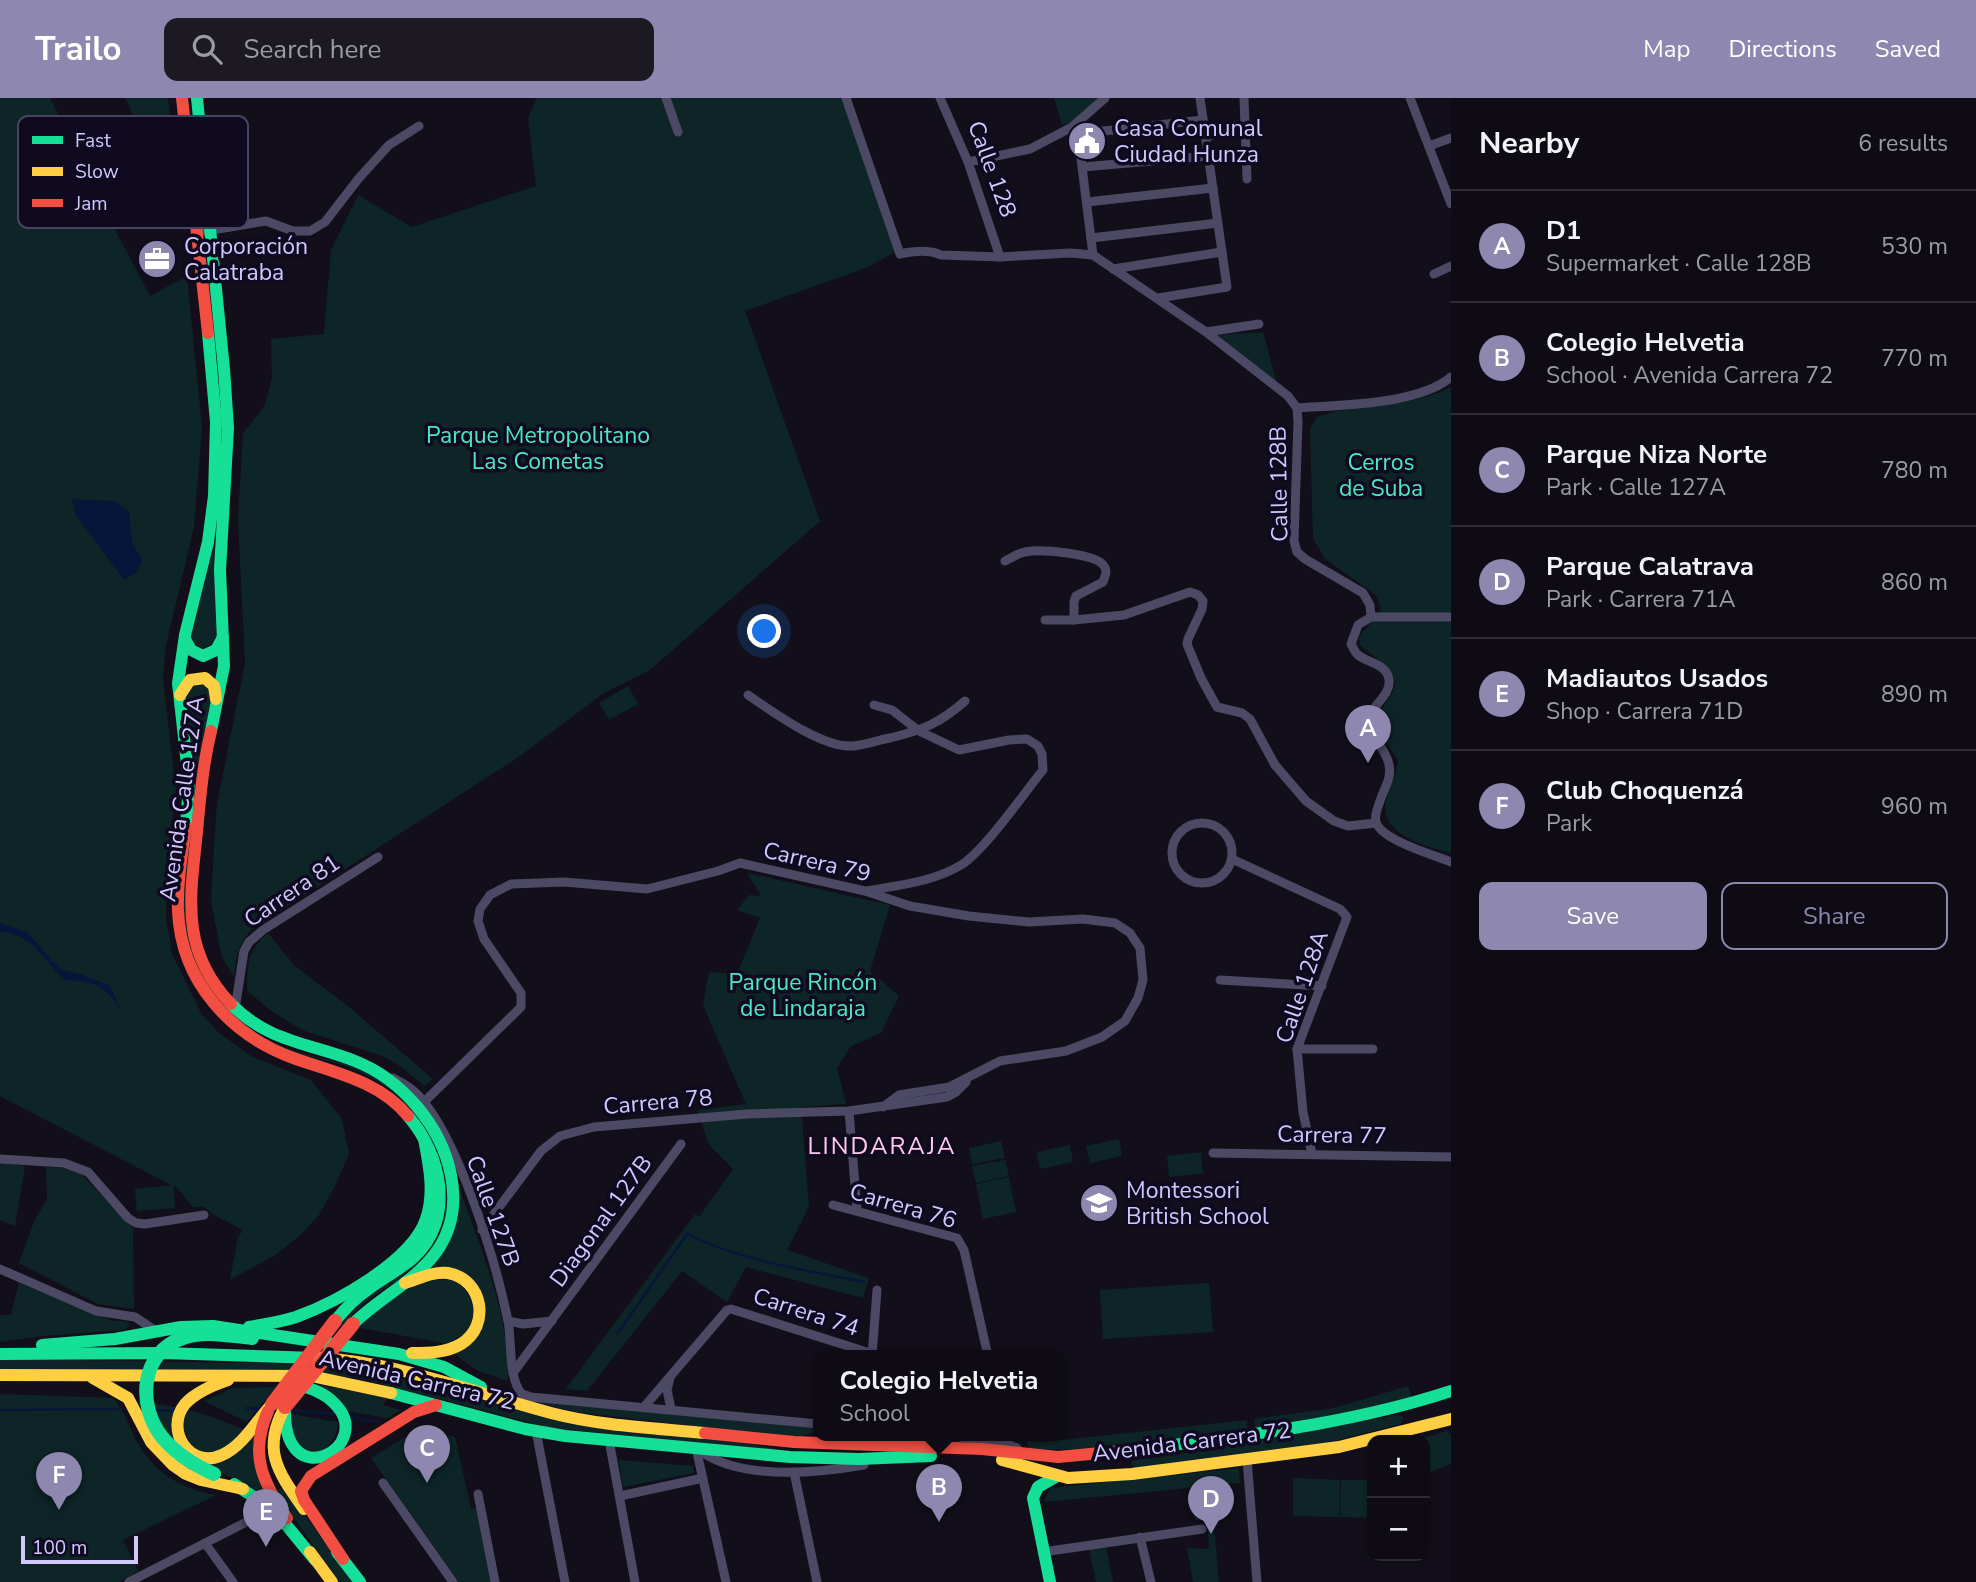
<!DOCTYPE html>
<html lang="en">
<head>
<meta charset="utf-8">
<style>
  body { margin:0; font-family:"Nunito Sans",sans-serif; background:#1c1922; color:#f1f3f6 }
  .controls { position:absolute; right:21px; bottom:21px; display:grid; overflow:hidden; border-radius:14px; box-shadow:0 2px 5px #0004 }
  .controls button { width:63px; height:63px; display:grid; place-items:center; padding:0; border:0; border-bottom:2px solid #2e2b34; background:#0e0b14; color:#f1f3f6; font:35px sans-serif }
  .scale { position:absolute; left:21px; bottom:18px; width:117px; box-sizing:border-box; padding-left:7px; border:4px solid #d1c8ff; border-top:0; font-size:19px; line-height:24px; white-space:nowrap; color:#d1c8ff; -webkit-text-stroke:5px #0f0a1f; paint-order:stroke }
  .you { position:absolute; left:765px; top:534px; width:24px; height:24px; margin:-18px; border:5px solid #fff; border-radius:50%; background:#1a73e8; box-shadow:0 0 0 10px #1a73e833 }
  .badge { display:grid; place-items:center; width:46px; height:46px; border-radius:50%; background:#8e87af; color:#fff; font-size:23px; font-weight:700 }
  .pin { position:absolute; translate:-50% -58px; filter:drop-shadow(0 2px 4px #0008) }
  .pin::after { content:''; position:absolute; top:37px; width:24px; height:21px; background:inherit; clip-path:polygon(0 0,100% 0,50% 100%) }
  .popup { position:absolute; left:813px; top:1252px; width:252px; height:91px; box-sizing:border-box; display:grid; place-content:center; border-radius:14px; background:#0e0b14; filter:drop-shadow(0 2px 5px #0005); font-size:23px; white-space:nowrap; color:#9b9ba0 }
  .popup b { font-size:26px; color:#f1f3f6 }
  .popup::after { content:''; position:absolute; left:50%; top:100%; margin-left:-14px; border:14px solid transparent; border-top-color:#0e0b14 }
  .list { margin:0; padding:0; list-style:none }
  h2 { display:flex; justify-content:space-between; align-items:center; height:91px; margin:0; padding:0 28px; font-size:30px }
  h2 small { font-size:23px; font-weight:400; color:#9b9ba0 }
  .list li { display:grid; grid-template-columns:46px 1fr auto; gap:21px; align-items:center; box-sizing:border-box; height:112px; padding:0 28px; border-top:2px solid #2e2b34 }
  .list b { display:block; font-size:26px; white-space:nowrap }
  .list p { margin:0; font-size:23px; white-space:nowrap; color:#9b9ba0 }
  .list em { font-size:23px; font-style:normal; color:#9b9ba0 }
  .actions { display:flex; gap:14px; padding:21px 28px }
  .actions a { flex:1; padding:16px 0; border:2px solid #8e87af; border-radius:14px; text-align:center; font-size:24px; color:#8e87af }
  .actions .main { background:#8e87af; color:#fff }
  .icon { flex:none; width:38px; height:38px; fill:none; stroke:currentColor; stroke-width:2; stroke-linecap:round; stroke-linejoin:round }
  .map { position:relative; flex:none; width:1451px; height:1484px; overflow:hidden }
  header { display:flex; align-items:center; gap:42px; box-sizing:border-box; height:98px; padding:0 35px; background:#8e87af; color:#fff }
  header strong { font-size:33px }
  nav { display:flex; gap:38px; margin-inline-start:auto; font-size:24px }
  .search { width:490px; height:63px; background:#1c1922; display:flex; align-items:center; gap:18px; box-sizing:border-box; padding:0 24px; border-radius:14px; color:#9b9ba0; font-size:26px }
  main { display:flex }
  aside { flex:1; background:#0e0b14 }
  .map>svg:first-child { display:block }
  .green { fill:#0e2527 }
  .water { fill:#06163b }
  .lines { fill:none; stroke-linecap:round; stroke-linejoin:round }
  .stream { stroke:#06163b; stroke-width:2.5 }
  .street { stroke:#4c4964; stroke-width:9 }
  .fast { stroke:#16e098; stroke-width:12 }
  .slow { stroke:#ffcf43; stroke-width:12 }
  .jam { stroke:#f24e42; stroke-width:12 }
  .fast-bridge { stroke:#16e098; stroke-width:14 }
  .jam-bridge { stroke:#f24e42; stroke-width:14 }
  .labels { text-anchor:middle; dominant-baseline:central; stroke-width:7; stroke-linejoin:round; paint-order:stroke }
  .poi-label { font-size:23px; fill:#d1c8ff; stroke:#0f0a1f; text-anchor:start }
  .street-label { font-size:23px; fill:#d1c8ff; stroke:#0f0a1f }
  .park-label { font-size:23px; fill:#4be8c8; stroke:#0f0a1f }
  .neighbourhood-label { font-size:24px; letter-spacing:2px; fill:#ffcaea; stroke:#0f0a1f }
  .key { fill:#0f0a1f; stroke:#494362; stroke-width:2 }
  .key-label { font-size:19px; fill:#d1c8ff }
</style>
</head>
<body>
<header>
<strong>Trailo</strong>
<div class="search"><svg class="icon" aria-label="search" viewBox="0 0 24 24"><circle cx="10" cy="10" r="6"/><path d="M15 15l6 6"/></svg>Search here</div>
<nav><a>Map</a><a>Directions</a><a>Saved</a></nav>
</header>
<main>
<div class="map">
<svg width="1451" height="1484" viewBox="0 0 1451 1484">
  <rect width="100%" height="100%" fill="#120f1a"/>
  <g class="green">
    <polygon points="0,0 50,0 91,86 120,72 130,91 138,87 157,105 113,128 150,198 187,178 202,330 194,429 166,547 163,580 176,693 167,779 166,819 172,856 201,915 218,934 251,958 311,982 342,1021 349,1056 335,1088 319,1117 299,1138 277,1156 230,1182 238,1139 243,1132 216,1118 204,1109 193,1109 178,1091 174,1088 175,1110 137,1113 135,1091 171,1087 0,998"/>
    <polygon points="125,0 168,0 179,100 155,76 152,56"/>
    <path d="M537,0h308l55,151 -32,18 -123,44 75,210 -170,149 -46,23 -87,65 -266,172c-13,15 -15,28 -17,47l-13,-22 -10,-55 4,-70 2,-26 28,-141 -7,-144 5,-86 21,-26 8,-29 -1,-39 53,-5 7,-84 27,-55 54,32 124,-41 -8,-68z"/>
    <polygon points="1054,0 1100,0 1070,25 1062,27"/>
    <polygon points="1263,234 1277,286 1218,237"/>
    <path d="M1451,289v466c-26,-7 -75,-19 -64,-55 4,-13 10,-24 11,-38l-24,-36c3,-10 11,-20 17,-29 15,-22 -18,-37 -31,-50l-1,-7c6,-11 16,-17 22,-29l-5,-14 -51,-36 -12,-21 -3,-109 7,-12 16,-5 84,-13 24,-7z"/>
    <polygon points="213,449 215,449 216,538 210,547 203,550 194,546 191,538"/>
    <path d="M201,584l9,5 3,13c-9,47 -17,93 -23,140 -4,43 -10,84 8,125 17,37 48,67 86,82 29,12 62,13 90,29 59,33 98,114 57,175 -14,22 -42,33 -62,49 -10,7 -18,17 -26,26h-4c25,-35 73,-49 94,-85 14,-24 15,-49 8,-76 -13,-46 -50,-83 -95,-99 -22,-7 -46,-10 -67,-19 -29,-13 -55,-32 -72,-60 -44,-70 -13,-127 -13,-201 0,-29 -6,-60 -9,-89l5,-12z"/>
    <polygon points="628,588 638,606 609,622 599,605"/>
    <polygon points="747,775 890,807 870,873 899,898 881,935 851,948 837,970 846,1006 801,1009 809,1109 787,1152 869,1180 863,1200 746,1169 727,1204 682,1173 587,1293 566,1291 695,1116 699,1119 733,1071 709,1047 697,1012 746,1006 703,907 709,874 737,876 760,820 737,812 749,797 761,798"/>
    <path d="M268,835l27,33 54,41 84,72 -8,7 -28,-22 -15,-8 -80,-26 -31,-19 -24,-21c1,-28 0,-38 21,-57z"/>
    <polygon points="1119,1041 1122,1058 1090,1065 1086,1048"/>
    <polygon points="1001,1043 1005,1060 972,1066 969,1050"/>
    <polygon points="1070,1047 1073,1064 1040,1071 1037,1054"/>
    <polygon points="1201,1054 1203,1075 1169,1079 1167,1058"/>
    <polygon points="1005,1062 1009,1078 976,1085 972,1068"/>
    <polygon points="0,1065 25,1068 15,1128 0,1122"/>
    <polygon points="46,1068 78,1073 133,1130 134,1211 98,1206 19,1165 35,1121 47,1102"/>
    <polygon points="1009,1079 1016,1114 983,1121 976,1086"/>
    <path d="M459,1090c23,63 50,125 49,193l-30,-10 -25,-18 12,-6 14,-57 -51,-19z"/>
    <path d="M455,1181l21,24 -6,27 -22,14 -92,-17c11,-17 45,-39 65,-45 10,-3 23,-2 34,-3z"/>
    <polygon points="19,1185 89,1214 111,1222 128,1224 130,1228 123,1232 43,1238 0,1244 0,1217 11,1217"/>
    <polygon points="1209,1185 1213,1234 1103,1241 1100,1192"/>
    <polygon points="0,1261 324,1266 384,1276 554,1322 736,1343 791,1354 552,1330 354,1279 0,1271"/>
    <polygon points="316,1286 388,1300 383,1307 401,1312 386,1320 347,1313"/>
    <polygon points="1408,1288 1412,1301 1256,1332 1254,1321 1334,1310"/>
    <polygon points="276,1289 247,1324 204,1303 233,1290"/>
    <path d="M4,1296l109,4c10,11 13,21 19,34 16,36 46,57 84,63l-93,45 15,31 -19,11h-119v-187z"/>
    <polygon points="516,1299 818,1330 818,1333 796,1340 576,1314"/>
    <path d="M137,1304c45,4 74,13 115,31l8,50 6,16 -27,-17 -23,-12 -6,8z"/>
    <path d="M291,1316l47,8c-4,44 -51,37 -47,-8z"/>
    <polygon points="1398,1317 1403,1319 1401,1326 1322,1346 1134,1370 1131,1364 1137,1360 1179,1356"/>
    <polygon points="1247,1322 1248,1333 1103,1350 1031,1352 1027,1346 1028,1343 1044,1344"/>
    <polygon points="1447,1333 1451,1337 1451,1366 1425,1376 1425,1342 1416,1342"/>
    <polygon points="434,1335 455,1339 471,1411 477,1410 490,1484 459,1484 371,1360 409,1337"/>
    <polygon points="619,1362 693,1368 694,1375 623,1389"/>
    <polygon points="1239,1370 1240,1385 1044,1404 1050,1390"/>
    <polygon points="1293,1380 1340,1382 1339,1419 1293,1418"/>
    <polygon points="1341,1382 1372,1382 1372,1420 1340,1419"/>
    <polygon points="284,1388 353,1484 340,1484 275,1394"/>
    <polygon points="1190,1391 1211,1392 1219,1484 1193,1484 1187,1450 1209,1451 1207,1421 1195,1422"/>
    <polygon points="1106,1449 1113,1484 1096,1484 1089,1451"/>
  </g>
  <g class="water">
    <polygon points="72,401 114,403 129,413 132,445 143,462 136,475 124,482 76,417"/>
    <path d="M0,825l27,9 33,37 23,6 26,10 14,28c-18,-27 -25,-31 -58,-33 -21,-18 -33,-48 -65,-48z"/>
  </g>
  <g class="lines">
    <g class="stream">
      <path d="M618,1235l69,-99c55,27 117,36 177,48"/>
      <polyline points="246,1310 261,1311"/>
      <polyline points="0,1312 118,1311"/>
      <polyline points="154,1312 175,1313"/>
      <polyline points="292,1312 334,1316"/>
      <polyline points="351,1319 378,1324"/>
    </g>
    <g class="street">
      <polyline points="666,0 678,34"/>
      <path d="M846,0l54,156c13,-3 28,-5 41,1l59,2 70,-4 23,2"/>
      <polyline points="940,0 968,64 1000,159"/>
      <polyline points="1244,0 1247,81"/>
      <polyline points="1410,0 1451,106"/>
      <polyline points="1072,29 1079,45 1093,157 1206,234 1288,298 1297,310 1298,324 1294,443 1297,454 1305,461 1363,495 1370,507 1371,519"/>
      <polyline points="1077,36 1203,22"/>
      <polyline points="1206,38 1245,32"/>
      <polyline points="1429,48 1451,40"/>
      <polyline points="968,64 1030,51 1072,29 1105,0"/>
      <polyline points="1083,69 1209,58"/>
      <polyline points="138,73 194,126"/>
      <polyline points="1087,104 1213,90"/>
      <polyline points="206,133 266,123 293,133 310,133 325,124 359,80 389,47 419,28"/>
      <polyline points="1091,140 1218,125"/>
      <polyline points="1113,171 1222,154"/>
      <polyline points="1434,176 1451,168"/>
      <polyline points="1158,200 1227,189 1200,0"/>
      <polyline points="1206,234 1259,226"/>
      <path d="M1297,310c41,-3 122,-3 154,-31"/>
      <path d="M1005,463c6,-3 13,-8 20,-9 14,-3 71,1 79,14 4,5 1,10 -1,16l-27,14 -2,6v18"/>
      <path d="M1371,519l-13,8 -7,19c2,3 3,7 6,10 9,9 30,9 32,26 2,17 -20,26 -21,42 -1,11 19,27 21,43 3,14 -5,23 -9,36 -2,6 -6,14 -4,21 5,18 58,33 75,40"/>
      <polyline points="1371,519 1451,519"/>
      <polyline points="1045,522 1074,522 1124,517 1190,494 1198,497 1203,503 1202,511 1188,541 1187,546 1201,580 1217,609 1242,615 1250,621 1275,667 1306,703 1334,723 1348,728 1376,725"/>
      <path d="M748,597c25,17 74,53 105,51 12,-1 25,-6 37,-8 33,-8 50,-15 75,-37"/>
      <circle cx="1202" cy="755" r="30"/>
      <polyline points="1232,761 1340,811 1347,819 1297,951 1303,1014 1312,1056"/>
      <path d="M867,793c32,-6 66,-9 94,-26 24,-15 63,-72 82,-95l-1,-16 -4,-8 -11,-7 -18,1 -50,10 -40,-19 -27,-21 -18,-5"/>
      <polyline points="1220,882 1322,888"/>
      <polyline points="235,911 244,853 249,844 263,832 378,759"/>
      <polyline points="1297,951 1373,951"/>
      <path d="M393,980c10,5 19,10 26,18 40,44 77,166 89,225 4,20 0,58 14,73l9,3 287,27"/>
      <polyline points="424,1004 521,909 521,895 484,841 478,823 480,811 490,797 511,786 564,784 647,791 718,773 740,765 865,793 910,808 969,818 1029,824 1083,821 1115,825 1130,835 1140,850 1143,882 1138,900 1125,923 1102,939 1066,953 1000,963 949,989 899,997 883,1009"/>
      <polyline points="849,1013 857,1112"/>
      <polyline points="1213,1055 1451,1059"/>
      <polyline points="0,1061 64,1065 88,1074 128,1120 136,1125 145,1126 204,1117"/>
      <polyline points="833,1107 957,1140 964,1152 988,1258"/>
      <polyline points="482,1132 541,1053 560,1038 594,1029 747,1016 849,1013 947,999 956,994 966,984"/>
      <polyline points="0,1171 96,1213 135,1219 156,1233"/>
      <polyline points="508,1223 523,1226 552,1223"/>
      <polyline points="872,1258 877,1192"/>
      <polyline points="513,1275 681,1046"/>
      <polyline points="670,1280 667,1292 671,1311"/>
      <polyline points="644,1309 727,1212 731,1211 873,1256"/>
      <polyline points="536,1333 565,1484"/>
      <polyline points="952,1338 1001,1344 1017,1350"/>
      <polyline points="609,1342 635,1484"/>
      <polyline points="696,1350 726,1484"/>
      <path d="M703,1355c42,27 114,20 161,12"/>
      <polyline points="1247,1362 1257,1484"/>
      <polyline points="794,1374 817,1484"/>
      <polyline points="383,1385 453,1484"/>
      <polyline points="478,1396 495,1484"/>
      <polyline points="620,1398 703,1380"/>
      <polyline points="1140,1439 1151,1484"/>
      <polyline points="205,1445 233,1484"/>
      <polyline points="1043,1454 1202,1431"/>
      <polyline points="129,1484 262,1416 275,1415"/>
    </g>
    <g class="fast">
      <polyline points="197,0 224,271 228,330 220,472 224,568 211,633"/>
      <polyline points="185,541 191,552 203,558 216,552 223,539"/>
      <polyline points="186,728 189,685 178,585 185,537 208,444 214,398 216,324 208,235"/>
      <path d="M231,906c37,38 78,39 124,57 46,18 86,64 96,114 5,26 2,53 -14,76 -21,30 -58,47 -84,73"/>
      <path d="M335,1223c9,-11 19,-22 31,-30 15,-12 34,-21 48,-34 42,-39 27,-103 -6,-141"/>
      <path d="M249,1229c16,-3 32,-5 47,-10 41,-15 116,-56 130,-98 9,-26 3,-54 -2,-80"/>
      <polyline points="42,1247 115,1241 181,1229 213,1228 399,1256 444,1269 481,1289"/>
      <polyline points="0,1256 163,1255 316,1260"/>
      <polyline points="391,1295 525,1331 565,1338 790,1359 859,1361 931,1358"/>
      <path d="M285,1309c-3,92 93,39 49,-4 -11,-12 -29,-16 -44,-21"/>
      <path d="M1143,1351c104,-14 208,-25 308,-58"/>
      <polyline points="234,1386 274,1412 315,1462"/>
      <polyline points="337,1454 360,1484"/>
      <polyline points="1050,1484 1033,1400 1038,1389 1057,1378"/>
    </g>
    <g class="slow">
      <polyline points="180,597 190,582 205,580 214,588 216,601"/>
      <path d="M405,1185c13,-4 29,-12 43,-10 35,6 43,53 13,71 -15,9 -33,9 -49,9"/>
      <path d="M316,1260c80,3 158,35 235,55 50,13 103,15 154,20"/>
      <polyline points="0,1277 311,1278 391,1295"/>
      <polyline points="93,1280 128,1300 151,1344 173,1367 186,1376 201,1382 243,1391"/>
      <path d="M228,1282c-15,5 -32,12 -43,24 -21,26 5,66 37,51 21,-9 35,-35 50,-51"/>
      <path d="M285,1309c-24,43 -7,65 19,102"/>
      <polyline points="1002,1362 1068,1380 1132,1376 1339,1349 1451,1321"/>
      <polyline points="310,1454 332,1484"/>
    </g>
    <g class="jam">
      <polyline points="182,0 208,235"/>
      <path d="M211,633c-8,33 -11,67 -14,101 -7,66 -17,119 34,172"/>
      <path d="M186,728c-4,28 -9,56 -8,85 3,71 53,125 118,148 41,14 84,23 112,57"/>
      <path d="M268,1313c-19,44 -6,69 19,107"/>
      <polyline points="705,1335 794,1344 982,1351 1058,1359 1143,1351"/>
      <polyline points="343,1461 304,1402 301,1393 311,1378 414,1314 436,1307"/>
    </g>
    <path class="fast-bridge" d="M214,1376c-20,-9 -38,-20 -52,-37 -25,-31 -22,-85 21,-99 21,-8 47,-2 69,0"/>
    <g class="jam-bridge">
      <polyline points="272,1306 335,1223"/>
      <polyline points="285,1309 353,1226"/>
    </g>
  </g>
  <defs>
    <symbol id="civic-disc" viewBox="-11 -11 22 22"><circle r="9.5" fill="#8e87af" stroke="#0f0a1f"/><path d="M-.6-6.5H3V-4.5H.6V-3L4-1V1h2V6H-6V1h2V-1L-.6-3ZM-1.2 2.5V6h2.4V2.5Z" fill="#fff"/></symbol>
    <symbol id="office-disc" viewBox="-11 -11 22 22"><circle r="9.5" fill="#8e87af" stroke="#0f0a1f"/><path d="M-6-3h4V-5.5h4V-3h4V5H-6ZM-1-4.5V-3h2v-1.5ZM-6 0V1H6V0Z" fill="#fff"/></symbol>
    <symbol id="school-disc" viewBox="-11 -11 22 22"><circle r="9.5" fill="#8e87af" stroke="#0f0a1f"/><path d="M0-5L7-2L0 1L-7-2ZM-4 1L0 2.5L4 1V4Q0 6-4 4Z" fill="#fff"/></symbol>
  </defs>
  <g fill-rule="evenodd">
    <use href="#civic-disc" x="1065" y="21" width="44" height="44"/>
    <use href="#office-disc" x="135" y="139" width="44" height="44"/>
    <use href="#school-disc" x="1077" y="1083" width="44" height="44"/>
  </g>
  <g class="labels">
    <g class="poi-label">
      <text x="1114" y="30">Casa Comunal<tspan x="1114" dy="26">Ciudad Hunza</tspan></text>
      <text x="184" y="148">Corporación<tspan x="184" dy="26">Calatraba</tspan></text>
      <text x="1126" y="1092">Montessori<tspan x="1126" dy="26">British School</tspan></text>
    </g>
    <g class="street-label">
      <text transform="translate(992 71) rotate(70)">Calle 128</text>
      <text transform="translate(1279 386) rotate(-91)">Calle 128B</text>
      <text transform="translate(182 701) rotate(-82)">Avenida Calle 127A</text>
      <text transform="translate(817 764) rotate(13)">Carrera 79</text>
      <text transform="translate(292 793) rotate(-34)">Carrera 81</text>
      <text transform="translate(1302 889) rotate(-71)">Calle 128A</text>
      <text transform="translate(658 1004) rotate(-5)">Carrera 78</text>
      <text transform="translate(1332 1037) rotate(1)">Carrera 77</text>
      <text transform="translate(903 1108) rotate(16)">Carrera 76</text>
      <text transform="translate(493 1113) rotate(70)">Calle 127B</text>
      <text transform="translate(601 1123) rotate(-54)">Diagonal 127B</text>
      <text transform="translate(806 1214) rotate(18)">Carrera 74</text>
      <text transform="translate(417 1282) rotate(13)">Avenida Carrera 72</text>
      <text transform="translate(1192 1344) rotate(-7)">Avenida Carrera 72</text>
    </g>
    <g class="park-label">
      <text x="538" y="337">Parque Metropolitano<tspan x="538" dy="26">Las Cometas</tspan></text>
      <text x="1381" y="364">Cerros<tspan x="1381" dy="26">de Suba</tspan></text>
      <text x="803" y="884">Parque Rincón<tspan x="803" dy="26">de Lindaraja</tspan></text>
    </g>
    <g class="neighbourhood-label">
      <text x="882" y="1048">LINDARAJA</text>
    </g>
  </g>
  <rect x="18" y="18" width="230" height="112" rx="10" class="key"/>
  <rect x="32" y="38" width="31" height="8" fill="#16e098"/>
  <rect x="32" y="69" width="31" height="9" fill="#ffcf43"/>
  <rect x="32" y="101" width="31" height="8" fill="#f24e42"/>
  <g class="key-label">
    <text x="75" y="49">Fast</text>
    <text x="75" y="80">Slow</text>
    <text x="75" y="112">Jam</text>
  </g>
</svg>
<div class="controls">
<button>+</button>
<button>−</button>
</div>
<div class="scale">100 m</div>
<div class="you"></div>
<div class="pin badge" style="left:1368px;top:665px">A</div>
<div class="pin badge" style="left:939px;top:1424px">B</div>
<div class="popup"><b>Colegio Helvetia</b>School</div>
<div class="pin badge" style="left:427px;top:1385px">C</div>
<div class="pin badge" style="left:1211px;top:1436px">D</div>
<div class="pin badge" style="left:266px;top:1449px">E</div>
<div class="pin badge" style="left:59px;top:1412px">F</div>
</div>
<aside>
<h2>Nearby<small>6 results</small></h2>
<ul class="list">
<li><span class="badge">A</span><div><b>D1</b><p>Supermarket · Calle 128B</p></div><em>530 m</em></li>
<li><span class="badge">B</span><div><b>Colegio Helvetia</b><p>School · Avenida Carrera 72</p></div><em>770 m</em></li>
<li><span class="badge">C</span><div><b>Parque Niza Norte</b><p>Park · Calle 127A</p></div><em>780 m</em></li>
<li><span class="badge">D</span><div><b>Parque Calatrava</b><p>Park · Carrera 71A</p></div><em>860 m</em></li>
<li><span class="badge">E</span><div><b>Madiautos Usados</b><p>Shop · Carrera 71D</p></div><em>890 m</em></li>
<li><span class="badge">F</span><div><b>Club Choquenzá</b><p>Park</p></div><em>960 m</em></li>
</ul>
<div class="actions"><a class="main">Save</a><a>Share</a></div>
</aside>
</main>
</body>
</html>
